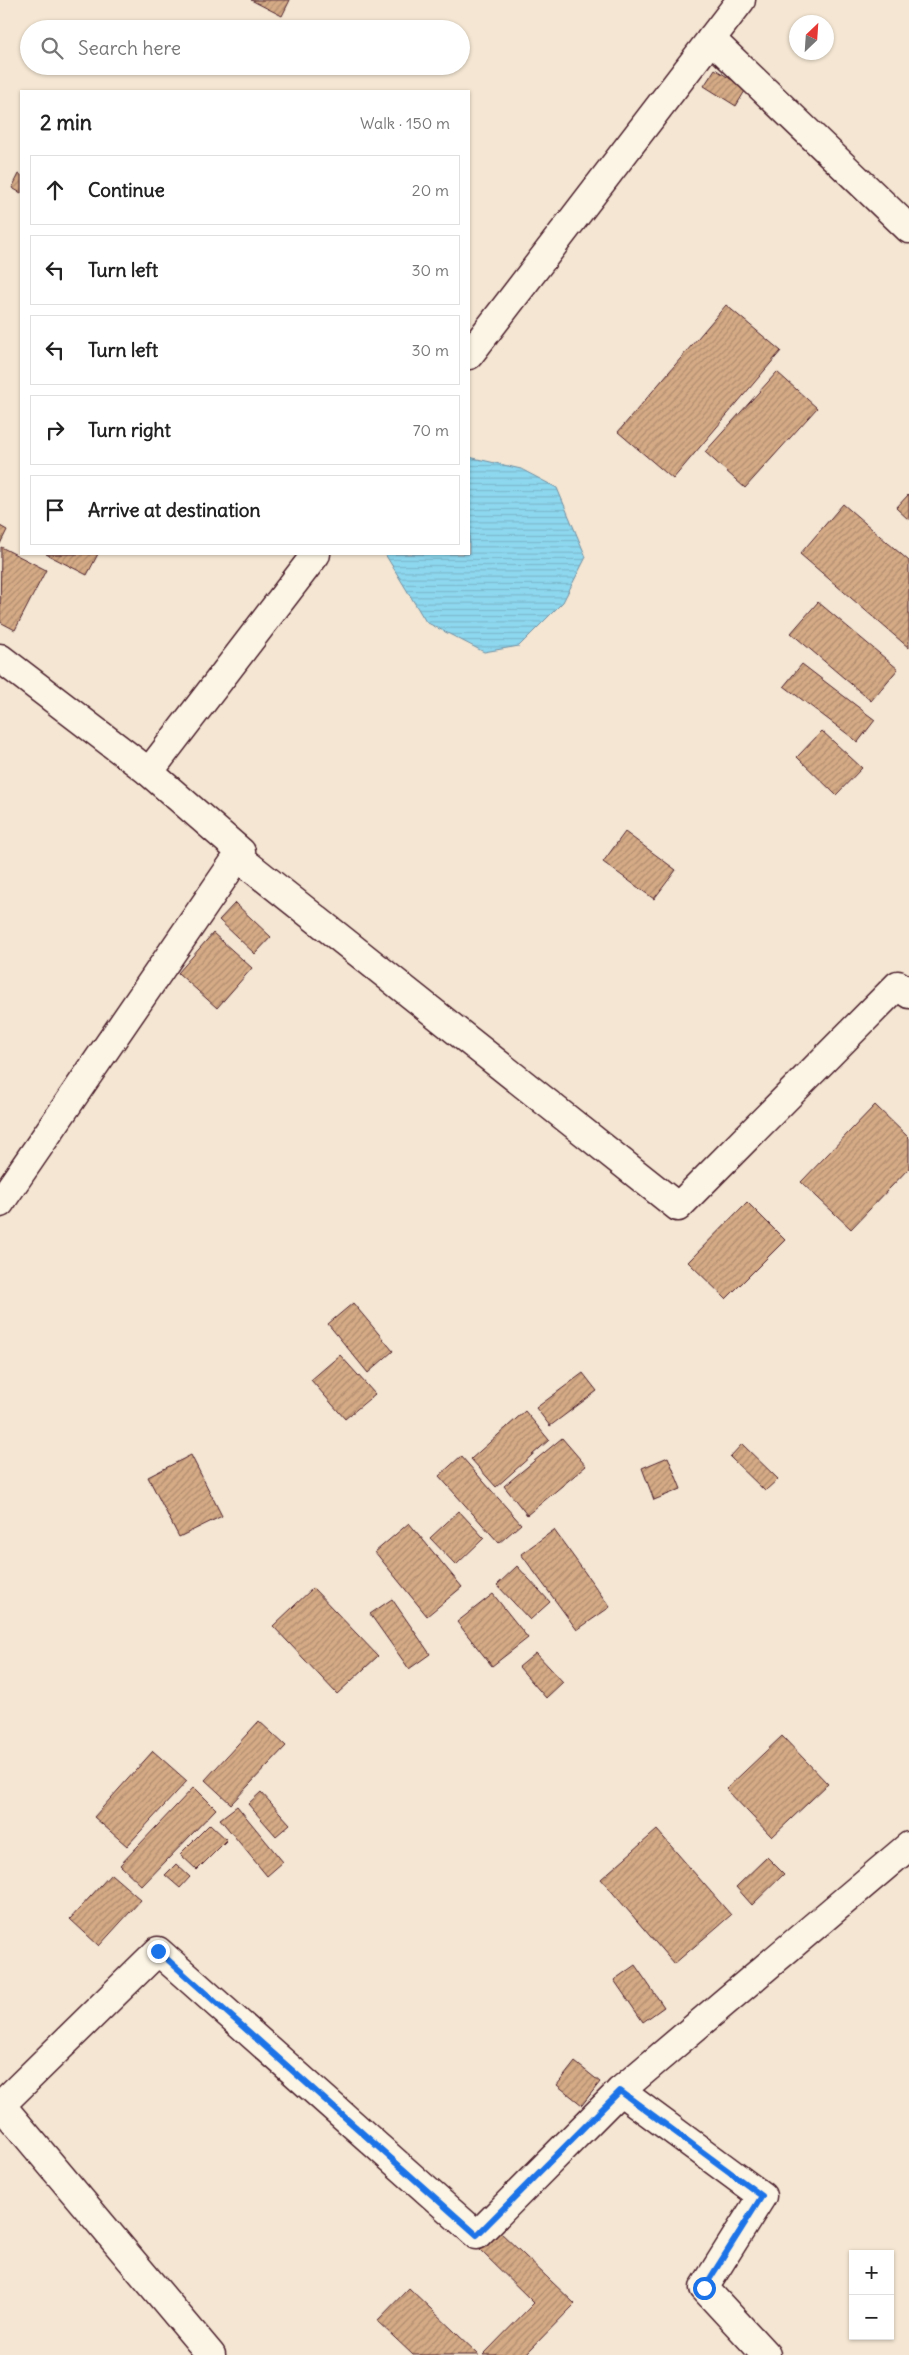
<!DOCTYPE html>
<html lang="en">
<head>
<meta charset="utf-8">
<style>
  body { margin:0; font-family:Delius,sans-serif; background:#f6f6f6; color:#222 }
  .controls { position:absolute; right:15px; bottom:15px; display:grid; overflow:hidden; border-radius:0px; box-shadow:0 1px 4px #0004 }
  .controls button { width:45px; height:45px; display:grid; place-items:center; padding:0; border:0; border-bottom:1px solid #e0e0e0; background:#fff; color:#222; font:25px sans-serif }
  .compass { position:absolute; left:789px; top:15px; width:45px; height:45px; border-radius:50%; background:#fff; box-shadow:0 1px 4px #0004; rotate:25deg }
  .stop { position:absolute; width:15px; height:15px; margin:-11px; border:4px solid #1a73e8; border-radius:50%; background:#fff }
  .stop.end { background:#1a73e8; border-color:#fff; box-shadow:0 1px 5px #0008 }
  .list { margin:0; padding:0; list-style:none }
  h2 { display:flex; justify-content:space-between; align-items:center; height:65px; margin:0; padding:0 20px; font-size:21px }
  h2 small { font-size:16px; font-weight:400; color:#767676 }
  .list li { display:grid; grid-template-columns:32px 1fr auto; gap:15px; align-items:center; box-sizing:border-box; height:70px; margin:0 10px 10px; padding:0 10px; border:1px solid #e0e0e0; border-radius:0px }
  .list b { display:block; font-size:19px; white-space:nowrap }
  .list em { font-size:16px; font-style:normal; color:#767676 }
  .icon { flex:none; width:28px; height:28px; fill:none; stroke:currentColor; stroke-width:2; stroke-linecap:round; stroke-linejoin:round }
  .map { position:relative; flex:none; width:909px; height:2355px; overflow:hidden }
  .search { position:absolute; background:#fff; box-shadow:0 1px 4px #0004; left:20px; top:20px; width:450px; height:55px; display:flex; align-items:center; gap:12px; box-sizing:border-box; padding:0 18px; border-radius:28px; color:#767676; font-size:19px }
  .panel { position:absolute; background:#fff; box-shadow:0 1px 4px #0004; left:20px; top:90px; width:450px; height:465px; border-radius:0px }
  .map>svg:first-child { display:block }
  .water { fill:url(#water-rules); stroke:#738ea1 }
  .building { fill:url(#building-hatch); stroke:#4a1f2b }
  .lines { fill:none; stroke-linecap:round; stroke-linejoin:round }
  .minor-casing { stroke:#4a1f2b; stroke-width:31 }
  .minor { stroke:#fcf5e5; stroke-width:28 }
  .route { stroke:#1a73e8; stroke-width:6 }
</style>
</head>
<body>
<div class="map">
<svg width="909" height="2355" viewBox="0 0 909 2355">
  <defs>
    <pattern id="water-rules" width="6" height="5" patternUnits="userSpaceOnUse" patternTransform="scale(1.25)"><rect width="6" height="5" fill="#8ed8ef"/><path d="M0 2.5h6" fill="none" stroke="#7cb9cd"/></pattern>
    <pattern id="building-hatch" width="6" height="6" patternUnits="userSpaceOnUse" patternTransform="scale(1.25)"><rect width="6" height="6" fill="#d5ab86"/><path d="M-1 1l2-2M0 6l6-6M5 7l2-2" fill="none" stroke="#af8b6e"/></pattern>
  </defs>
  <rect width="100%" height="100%" fill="#f4e6d2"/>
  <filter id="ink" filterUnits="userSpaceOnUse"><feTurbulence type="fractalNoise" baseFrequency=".02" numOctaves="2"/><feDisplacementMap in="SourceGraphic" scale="10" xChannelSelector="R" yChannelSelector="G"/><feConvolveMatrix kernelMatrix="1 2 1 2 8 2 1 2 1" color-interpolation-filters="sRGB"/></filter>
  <g filter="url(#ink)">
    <polygon class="water" points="469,457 521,469 557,488 586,557 563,602 519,646 484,652 426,622 385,554 469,554"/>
    <g class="building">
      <polygon points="251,0 290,0 282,16"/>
      <polygon points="715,69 746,89 736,106 704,86"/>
      <polygon points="19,174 21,175 21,193 12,188"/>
      <polygon points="726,305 781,351 673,479 618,432"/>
      <polygon points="777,372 817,408 745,488 705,452"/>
      <polygon points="909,494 909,520 896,508"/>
      <polygon points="843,504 909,561 909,648 800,554"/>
      <polygon points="0,526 7,530 0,544"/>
      <polygon points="1,547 46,570 15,630 0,622"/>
      <polygon points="46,554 98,554 87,575"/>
      <polygon points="818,602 898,669 871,701 791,633"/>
      <polygon points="802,664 875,720 858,742 784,686"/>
      <polygon points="822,731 862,768 836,795 797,757"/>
      <polygon points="625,832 676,870 654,899 603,862"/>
      <polygon points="235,903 271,937 255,954 219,920"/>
      <polygon points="213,933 252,968 217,1008 178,973"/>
      <polygon points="875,1105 909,1138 909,1168 851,1229 801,1182"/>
      <polygon points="747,1202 785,1240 726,1299 688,1262"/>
      <polygon points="353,1303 393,1351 368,1373 328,1324"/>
      <polygon points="340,1355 375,1394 345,1419 311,1380"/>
      <polygon points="583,1373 597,1391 550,1426 536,1408"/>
      <polygon points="525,1411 549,1440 496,1487 471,1459"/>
      <polygon points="562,1438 586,1466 527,1515 504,1486"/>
      <polygon points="742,1444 778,1479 765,1491 730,1457"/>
      <polygon points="191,1455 222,1516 179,1537 148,1477"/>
      <polygon points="461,1456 521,1524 499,1543 439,1476"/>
      <polygon points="668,1457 681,1489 654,1500 642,1468"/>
      <polygon points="459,1511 484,1538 456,1565 430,1538"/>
      <polygon points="409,1523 462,1587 427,1616 375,1552"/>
      <polygon points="554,1530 610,1607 577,1630 521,1554"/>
      <polygon points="517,1566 550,1602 530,1620 497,1585"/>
      <polygon points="313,1588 378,1656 337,1694 273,1626"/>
      <polygon points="493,1594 528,1638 492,1666 457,1622"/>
      <polygon points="392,1599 430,1654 409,1669 370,1614"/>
      <polygon points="536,1653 563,1682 546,1698 519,1667"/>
      <polygon points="259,1721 286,1746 231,1804 205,1780"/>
      <polygon points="782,1736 828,1784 772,1837 726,1789"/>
      <polygon points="153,1751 187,1781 127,1846 94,1817"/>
      <polygon points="194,1787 216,1809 142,1886 120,1865"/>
      <polygon points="261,1792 290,1824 276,1836 248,1804"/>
      <polygon points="237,1806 283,1862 267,1876 220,1819"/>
      <polygon points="210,1824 227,1840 197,1870 180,1854"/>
      <polygon points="657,1830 731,1915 674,1964 601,1879"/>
      <polygon points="767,1857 784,1874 752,1905 736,1887"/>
      <polygon points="176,1864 190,1877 180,1888 165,1875"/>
      <polygon points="111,1874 141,1900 99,1946 70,1919"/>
      <polygon points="635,1965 664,2007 643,2022 614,1980"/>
      <polygon points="575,2062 600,2082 582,2105 557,2085"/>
      <polygon points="497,2229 575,2304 525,2355 483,2355 534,2303 478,2248"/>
      <polygon points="409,2288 479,2355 413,2355 377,2321"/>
    </g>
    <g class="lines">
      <defs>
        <g id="minor">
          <polyline points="711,39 909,229"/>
          <polyline points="469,355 741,0"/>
          <polyline points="0,658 149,772"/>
          <polyline points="238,857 678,1207 898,985 909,994"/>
          <polyline points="0,1203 241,852 149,772 316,554"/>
          <polyline points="620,2091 762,2196 704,2288 766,2355"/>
          <polyline points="1,2105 211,2355"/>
          <polyline points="0,2106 158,1951 477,2235 620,2091 909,1846"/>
        </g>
      </defs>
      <use href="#minor" class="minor-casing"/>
      <use href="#minor" class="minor"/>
    </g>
  </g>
  <g class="lines" filter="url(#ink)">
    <polyline class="route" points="158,1951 477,2235 620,2091 762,2196 704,2288"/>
  </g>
</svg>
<div class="controls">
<button>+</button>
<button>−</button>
</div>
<svg class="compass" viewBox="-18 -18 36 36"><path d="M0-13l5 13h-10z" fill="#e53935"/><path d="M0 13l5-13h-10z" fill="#767676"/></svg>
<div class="stop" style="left:704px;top:2288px"></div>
<div class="stop end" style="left:158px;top:1951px"></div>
<div class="search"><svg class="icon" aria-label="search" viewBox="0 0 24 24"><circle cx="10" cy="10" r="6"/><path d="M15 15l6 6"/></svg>Search here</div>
<section class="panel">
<h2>2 min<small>Walk · 150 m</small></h2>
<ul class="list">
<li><svg class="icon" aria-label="ahead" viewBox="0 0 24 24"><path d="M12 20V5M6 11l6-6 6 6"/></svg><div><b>Continue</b></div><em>20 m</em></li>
<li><svg class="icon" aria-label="left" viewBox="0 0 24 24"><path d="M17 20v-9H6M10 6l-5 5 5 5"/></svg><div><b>Turn left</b></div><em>30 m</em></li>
<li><svg class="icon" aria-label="left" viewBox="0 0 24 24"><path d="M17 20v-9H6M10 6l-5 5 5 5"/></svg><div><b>Turn left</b></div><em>30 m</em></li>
<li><svg class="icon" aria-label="right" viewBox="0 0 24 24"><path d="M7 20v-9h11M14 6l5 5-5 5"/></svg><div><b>Turn right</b></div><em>70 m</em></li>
<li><svg class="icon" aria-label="arrive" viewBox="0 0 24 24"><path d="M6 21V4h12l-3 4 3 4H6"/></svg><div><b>Arrive at destination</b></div></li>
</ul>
</section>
</div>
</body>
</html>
